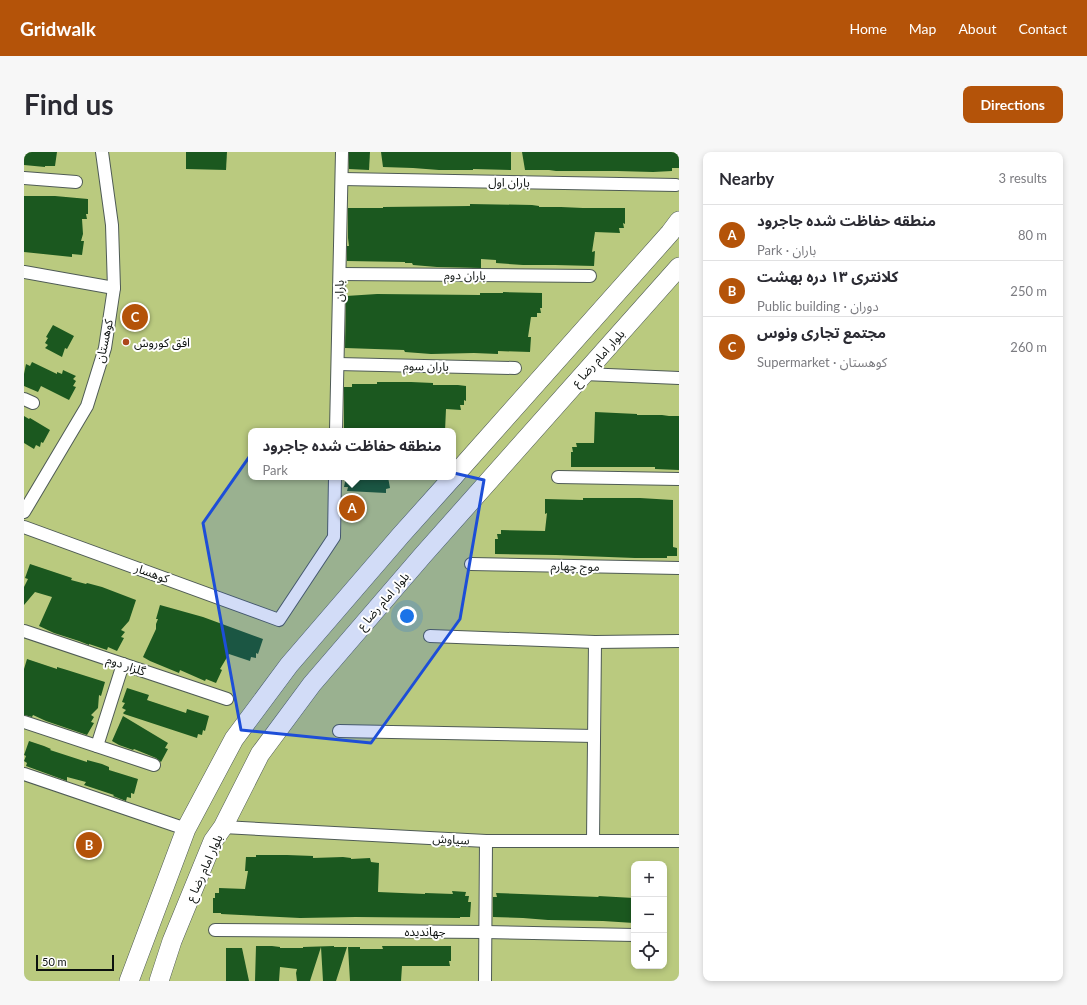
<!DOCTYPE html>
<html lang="en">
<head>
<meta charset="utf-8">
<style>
  body { margin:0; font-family:Lato,"Noto Sans Arabic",sans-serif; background:#f7f7f7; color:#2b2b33 }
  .controls { position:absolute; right:12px; bottom:12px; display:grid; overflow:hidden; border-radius:8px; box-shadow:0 2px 6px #0003 }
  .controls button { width:36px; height:36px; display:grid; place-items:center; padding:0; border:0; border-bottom:1px solid #e1e1e2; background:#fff; color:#2b2b33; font:20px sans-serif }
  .scale { position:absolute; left:12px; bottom:10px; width:78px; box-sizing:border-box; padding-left:4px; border:2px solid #0c110f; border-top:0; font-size:11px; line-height:14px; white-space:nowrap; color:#0c110f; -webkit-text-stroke:3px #fff; paint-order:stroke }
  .you { position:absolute; left:383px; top:464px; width:14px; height:14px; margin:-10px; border:3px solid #fff; border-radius:50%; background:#1a73e8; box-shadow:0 0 0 6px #1a73e833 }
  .badge { display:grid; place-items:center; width:26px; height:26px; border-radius:50%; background:#b45309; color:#fff; font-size:13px; font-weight:700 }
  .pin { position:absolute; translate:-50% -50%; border:2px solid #fff; box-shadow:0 1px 4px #0006 }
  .popup { position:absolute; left:224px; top:276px; width:208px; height:52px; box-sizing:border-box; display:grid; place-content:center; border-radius:8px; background:#fff; filter:drop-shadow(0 1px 3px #0005); font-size:13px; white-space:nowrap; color:#7c7c81 }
  .popup b { font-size:15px; color:#2b2b33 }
  .popup::after { content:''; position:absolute; left:50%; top:100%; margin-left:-8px; border:8px solid transparent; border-top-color:#fff }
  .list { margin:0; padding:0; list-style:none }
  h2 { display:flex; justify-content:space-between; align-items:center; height:52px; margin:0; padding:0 16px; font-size:17px }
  h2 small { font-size:13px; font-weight:400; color:#7c7c81 }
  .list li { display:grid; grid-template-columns:26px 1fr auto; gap:12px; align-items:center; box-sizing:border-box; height:56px; padding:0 16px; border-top:1px solid #e1e1e2 }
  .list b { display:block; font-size:15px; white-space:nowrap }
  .list p { margin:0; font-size:13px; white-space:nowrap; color:#7c7c81 }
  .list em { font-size:13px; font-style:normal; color:#7c7c81 }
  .icon { flex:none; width:22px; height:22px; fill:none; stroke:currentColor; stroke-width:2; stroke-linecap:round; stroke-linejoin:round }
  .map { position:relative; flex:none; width:655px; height:829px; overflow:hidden; border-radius:8px }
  header { display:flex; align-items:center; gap:24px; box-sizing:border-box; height:56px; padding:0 20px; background:#b45309; color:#fff }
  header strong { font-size:19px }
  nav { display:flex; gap:22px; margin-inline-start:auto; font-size:14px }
  .intro { display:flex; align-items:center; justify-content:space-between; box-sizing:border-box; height:96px; padding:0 24px }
  h1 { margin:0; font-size:28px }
  .button { padding:10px 18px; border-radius:8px; background:#b45309; color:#fff; font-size:14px; font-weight:700 }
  main { display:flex; gap:24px; padding:0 24px }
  aside { flex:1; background:#fff; border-radius:8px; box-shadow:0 2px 6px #0003 }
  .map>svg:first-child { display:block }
  .green { fill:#baca7f; fill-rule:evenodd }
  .building { fill:#1b581f }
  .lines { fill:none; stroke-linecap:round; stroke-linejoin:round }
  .street-casing { stroke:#4f5b56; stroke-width:14 }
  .primary-casing { stroke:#4f5b56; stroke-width:20 }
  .street { stroke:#fff; stroke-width:12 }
  .primary { stroke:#fff; stroke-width:19 }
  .marked { fill:#1d4ed8; fill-opacity:0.2; stroke:#1d4ed8; stroke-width:3; stroke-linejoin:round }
  .poi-dot { fill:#ac471b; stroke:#fff; stroke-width:1.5 }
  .labels { text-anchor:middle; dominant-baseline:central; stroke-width:4; stroke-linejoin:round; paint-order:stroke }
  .street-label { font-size:12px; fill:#0c110f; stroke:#fff }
  .poi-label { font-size:12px; fill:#0c110f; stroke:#fff; text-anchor:start }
</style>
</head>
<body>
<header>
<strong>Gridwalk</strong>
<nav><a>Home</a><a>Map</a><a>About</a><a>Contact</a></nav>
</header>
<div class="intro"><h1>Find us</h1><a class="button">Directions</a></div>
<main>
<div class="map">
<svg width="655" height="829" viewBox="0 0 655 829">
  <rect width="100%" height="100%" fill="#d4e3dd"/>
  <path class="green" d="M0,0h655v829h-655zM227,279h202v46h-202zM610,712h30v102h-30z"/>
  <g class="building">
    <polygon points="0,0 33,0 31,14 21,14 21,15 0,13"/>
    <polygon points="162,0 203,0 202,18 162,17"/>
    <polygon points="325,0 346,0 345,18 325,17"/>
    <polygon points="357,0 487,0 487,18 449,17 449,18 415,18 389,16 359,15"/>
    <polygon points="498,0 655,0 655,16 648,16 648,19 629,20 593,19 532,19 525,18 501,18"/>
    <polygon points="0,44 31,44 64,47 64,62 62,62 63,67 58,67 59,82 57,89 60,89 58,103 48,102 48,105 0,100"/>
    <polygon points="446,52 508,53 515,54 515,55 537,55 559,56 601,56 601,72 599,71 600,76 595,76 596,81 571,80 568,100 571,99 570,114 531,113 499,113 472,111 472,108 457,107 457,116 413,115 389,113 388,111 381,111 381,110 323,109 323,94 325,94 324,86 324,56 359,56 359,55 446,54"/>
    <polygon points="479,140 518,141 518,156 516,156 517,161 513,161 513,165 507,165 504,185 507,185 506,200 474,199 474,202 450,201 407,202 381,200 380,198 321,196 322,144 353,142 456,143 456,141 479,141"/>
    <polygon points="29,173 50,184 43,197 41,196 38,205 21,196 24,193 21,191 24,186 22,185"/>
    <polygon points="8,210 33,222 33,220 38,222 39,218 52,224 49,227 52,229 49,234 52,235 45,248 17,234 14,240 0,234 0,222 2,212 6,214"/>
    <polygon points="353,230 387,230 409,231 409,233 434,233 442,234 442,249 440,248 440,253 436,253 437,258 422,257 421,279 320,279 320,235 328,235 328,232 353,232"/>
    <polygon points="571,260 613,262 613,263 638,263 645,264 655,264 655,318 631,317 631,315 547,315 547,300 549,300 548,295 553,295 552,291 570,291"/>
    <polygon points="0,264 5,267 6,266 26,278 19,291 17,290 16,295 12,293 10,297 0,291"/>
    <polygon points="322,325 364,325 366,336 362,337 362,341 323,339 324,335 320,335"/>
    <polygon points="559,346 616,346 649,348 649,395 653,396 653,404 643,404 643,406 611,406 532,403 471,402 471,387 474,387 473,382 477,382 477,378 521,379 523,361 521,362 521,347 559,348"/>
    <polygon points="6,412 48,426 47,428 62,432 63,431 78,435 112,448 105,469 97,478 101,480 97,485 100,486 93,499 84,495 83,498 65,492 65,493 55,489 30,481 15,474 28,445 11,440 0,453 0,435 4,427 1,426"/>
    <polygon points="136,453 179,465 239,487 234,502 232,501 232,506 227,505 226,509 205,502 196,517 198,518 192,531 182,527 181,529 156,518 155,521 126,509 119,505 132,477 132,472 134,467 132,467"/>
    <polygon points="3,507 33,517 33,515 43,518 81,530 77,544 75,543 74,556 67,563 70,565 67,570 70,571 63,583 22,569 9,563 8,565 0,563 0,517"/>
    <polygon points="103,536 125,543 123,548 162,561 163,557 185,564 181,579 179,578 178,583 174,582 173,586 100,562 99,561 102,558 98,556 101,551 98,550"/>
    <polygon points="99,564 144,591 141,596 144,597 137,610 132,606 110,597 109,598 95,593 88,589"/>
    <polygon points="5,589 20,594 27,597 26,598 63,610 63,608 78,612 85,615 85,618 114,627 110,642 107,641 107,646 103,645 102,649 89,644 90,643 60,633 62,630 43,625 43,629 2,614 3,611 0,609 2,604 0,603"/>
    <polygon points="232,703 263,703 289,704 289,706 319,705 327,706 327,707 346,706 347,710 355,711 354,740 401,742 401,741 429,742 428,739 442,740 441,744 445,744 444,750 447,750 446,765 436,765 436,766 332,765 276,766 197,762 197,761 189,761 189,746 191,746 191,741 195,741 195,736 221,737 224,719 221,719 222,705 232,705"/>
    <polygon points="472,741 575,745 574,744 610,746 610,771 579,769 524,768 499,766 469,765 469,745 473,745"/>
    <polygon points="232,794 248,794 256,795 256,796 279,796 279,795 310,794 310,795 323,795 312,829 299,829 297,795 286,829 273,829 272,821 273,817 256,815 255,829 231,829"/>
    <polygon points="358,794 427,794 427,809 425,809 426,814 378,814 377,829 326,829 324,795 336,795 336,797 359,797"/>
    <polygon points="202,796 218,796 225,829 202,829"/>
  </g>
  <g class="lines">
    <defs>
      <g id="street">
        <polyline points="0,26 52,30"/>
        <polyline points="318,27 652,33"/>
        <polyline points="0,120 90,136"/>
        <polyline points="316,122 566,124"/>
        <polyline points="314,212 491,216"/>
        <polyline points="560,222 655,226"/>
        <polyline points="0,247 9,251"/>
        <polyline points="312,279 318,0"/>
        <polyline points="534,325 655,327"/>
        <polyline points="0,360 63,254 81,196 90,136 88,73 78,0"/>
        <polyline points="0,375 255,468 310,385 311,325"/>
        <polyline points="447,412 655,416"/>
        <polyline points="0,479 203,547"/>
        <polyline points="406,484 571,490 655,489"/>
        <polyline points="0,570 130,613"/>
        <polyline points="315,579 570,584"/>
        <polyline points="73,594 99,512"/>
        <polyline points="0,622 162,677"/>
        <polyline points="199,675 462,689 655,689"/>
        <polyline points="569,689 571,490"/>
        <polyline points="191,778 461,780 610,783"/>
        <polyline points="461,829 462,689"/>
      </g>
      <g id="primary">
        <polyline points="429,325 646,81 655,69"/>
        <polyline points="105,829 162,677 210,587 265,513 377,383 429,325"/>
        <polyline points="135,829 148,789 189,689 199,675 236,602 288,532 399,403 655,115"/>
      </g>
    </defs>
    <use href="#street" class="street-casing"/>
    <use href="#primary" class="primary-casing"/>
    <use href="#street" class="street"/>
    <use href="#primary" class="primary"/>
  </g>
  <path class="marked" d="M244,278l216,50 -24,139 -89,124 -130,-13 -38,-207z"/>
  <circle class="poi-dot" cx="102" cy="190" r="4"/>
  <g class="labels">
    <g class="street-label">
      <text transform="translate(485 30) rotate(1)">باران اول</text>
      <text transform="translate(441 123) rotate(1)">باران دوم</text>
      <text transform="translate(315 139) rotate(-89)">باران</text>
      <text transform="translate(80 189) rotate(-78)">کوهستان</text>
      <text transform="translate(574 206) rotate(-48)">بلوار امام رضا ع</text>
      <text transform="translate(402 214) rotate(1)">باران سوم</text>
      <text transform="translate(551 414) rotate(1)">موج چهارم</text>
      <text transform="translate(128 421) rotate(20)">کوهسار</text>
      <text transform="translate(359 449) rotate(-49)">بلوار امام رضا ع</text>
      <text transform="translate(102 513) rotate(19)">گلزار دوم</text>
      <text transform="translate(427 687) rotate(3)">سیاوش</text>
      <text transform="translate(180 716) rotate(-66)">بلوار امام رضا ع</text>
      <text x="401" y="779">جهاندیده</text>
    </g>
    <g class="poi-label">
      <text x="110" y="190">افق کوروش</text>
    </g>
  </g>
</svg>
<div class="controls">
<button>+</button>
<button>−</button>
<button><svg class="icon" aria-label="locate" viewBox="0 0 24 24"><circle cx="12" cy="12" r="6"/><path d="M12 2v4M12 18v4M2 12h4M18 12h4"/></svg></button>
</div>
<div class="scale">50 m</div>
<div class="you"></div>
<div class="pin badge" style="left:328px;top:356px">A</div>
<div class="popup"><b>منطقه حفاظت شده جاجرود</b>Park</div>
<div class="pin badge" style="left:65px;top:693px">B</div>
<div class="pin badge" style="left:111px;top:165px">C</div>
</div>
<aside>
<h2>Nearby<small>3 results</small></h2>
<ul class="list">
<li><span class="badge">A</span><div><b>منطقه حفاظت شده جاجرود</b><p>Park · باران</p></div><em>80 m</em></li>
<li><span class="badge">B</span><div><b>کلانتری ۱۳ دره بهشت</b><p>Public building · دوران</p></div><em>250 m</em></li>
<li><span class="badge">C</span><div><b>مجتمع تجاری ونوس</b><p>Supermarket · کوهستان</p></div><em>260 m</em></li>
</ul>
</aside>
</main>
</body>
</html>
